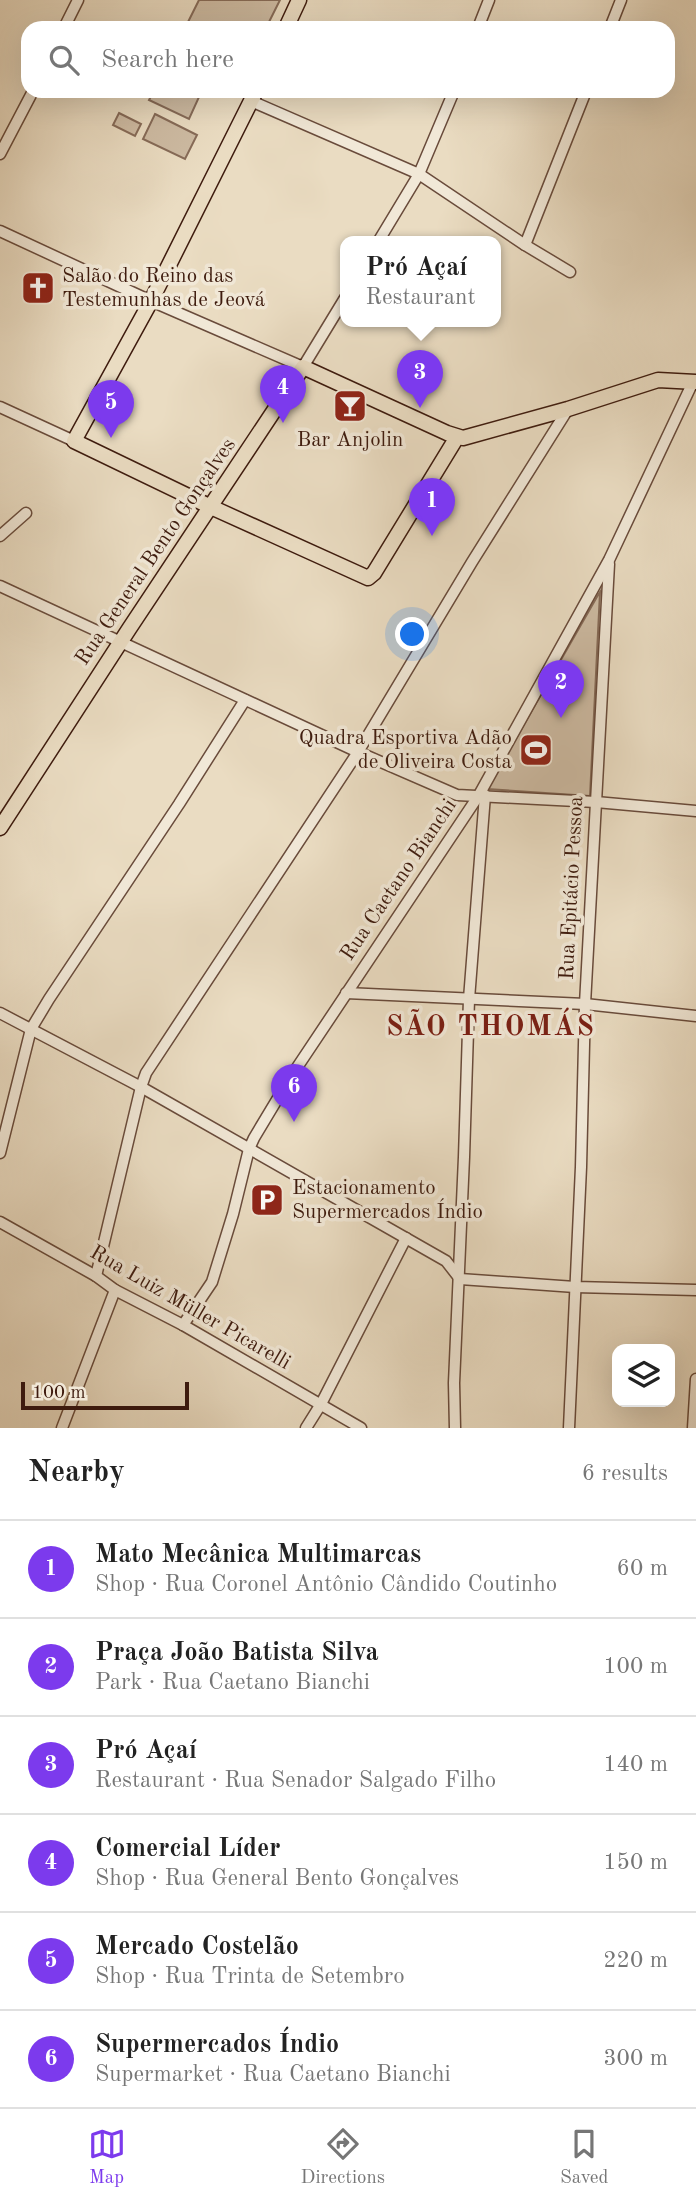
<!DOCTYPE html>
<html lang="en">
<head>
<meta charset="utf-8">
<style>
  body { margin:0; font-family:"Old Standard TT",serif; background:#f2f2f2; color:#222 }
  .controls { position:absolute; right:21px; bottom:21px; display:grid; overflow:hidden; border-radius:14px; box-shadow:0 7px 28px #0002 }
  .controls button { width:63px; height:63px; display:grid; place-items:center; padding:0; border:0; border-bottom:2px solid #e0e0e0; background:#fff; color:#222; font:35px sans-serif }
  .scale { position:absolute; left:21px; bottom:18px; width:168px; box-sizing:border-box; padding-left:7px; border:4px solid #3e1b0e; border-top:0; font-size:19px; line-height:24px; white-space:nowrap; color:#3e1b0e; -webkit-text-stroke:5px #f1e8d7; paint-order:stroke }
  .you { position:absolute; left:413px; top:635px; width:24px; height:24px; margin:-18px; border:5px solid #fff; border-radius:50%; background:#1a73e8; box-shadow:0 0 0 10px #1a73e833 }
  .badge { display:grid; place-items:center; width:46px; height:46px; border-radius:50%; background:#7c3aed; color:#fff; font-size:23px; font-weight:700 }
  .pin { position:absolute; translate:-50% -58px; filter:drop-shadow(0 2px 4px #0008) }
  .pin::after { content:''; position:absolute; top:37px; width:24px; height:21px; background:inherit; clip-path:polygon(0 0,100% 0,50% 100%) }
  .popup { position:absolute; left:340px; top:236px; width:161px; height:91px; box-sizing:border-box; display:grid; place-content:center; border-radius:14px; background:#fff; filter:drop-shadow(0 2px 5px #0005); font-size:23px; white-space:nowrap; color:#767676 }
  .popup b { font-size:26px; color:#222 }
  .popup::after { content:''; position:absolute; left:50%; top:100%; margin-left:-14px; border:14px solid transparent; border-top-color:#fff }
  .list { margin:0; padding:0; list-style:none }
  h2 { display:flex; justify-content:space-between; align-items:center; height:91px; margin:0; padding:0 28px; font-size:30px }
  h2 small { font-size:23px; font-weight:400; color:#767676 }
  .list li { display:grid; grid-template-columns:46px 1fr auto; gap:21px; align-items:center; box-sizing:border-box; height:98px; padding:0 28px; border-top:2px solid #e0e0e0 }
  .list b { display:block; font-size:26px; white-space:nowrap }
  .list p { margin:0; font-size:23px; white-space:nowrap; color:#767676 }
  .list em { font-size:23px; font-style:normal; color:#767676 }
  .icon { flex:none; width:38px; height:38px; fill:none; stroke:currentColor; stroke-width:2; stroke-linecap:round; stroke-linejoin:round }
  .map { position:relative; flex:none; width:696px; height:1428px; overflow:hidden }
  .search { position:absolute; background:#fff; box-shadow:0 7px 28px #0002; left:21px; right:21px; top:21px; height:77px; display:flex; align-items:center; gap:18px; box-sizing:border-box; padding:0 24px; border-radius:21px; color:#767676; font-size:26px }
  .sheet { height:679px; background:#fff }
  nav { display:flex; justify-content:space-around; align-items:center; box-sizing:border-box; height:98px; border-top:2px solid #e0e0e0; background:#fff; font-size:19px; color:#767676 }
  nav a { display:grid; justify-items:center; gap:4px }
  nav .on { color:#7c3aed }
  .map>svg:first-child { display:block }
  .green { fill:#cdbba3; stroke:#866b58; stroke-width:2 }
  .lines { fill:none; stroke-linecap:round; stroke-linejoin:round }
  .minor-casing { stroke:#694b3b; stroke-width:13 }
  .major-casing { stroke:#3e1b0e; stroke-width:17 }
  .minor { stroke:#f1e8d7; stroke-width:10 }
  .major { stroke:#eadcc2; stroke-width:14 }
  .labels { text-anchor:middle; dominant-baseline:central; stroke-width:7; stroke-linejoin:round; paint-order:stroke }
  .poi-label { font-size:21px; fill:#3e1b0e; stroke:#f1e8d7; text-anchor:start }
  .street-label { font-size:21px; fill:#3e1b0e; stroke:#f1e8d7 }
  .district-label { font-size:28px; font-weight:bold; letter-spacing:2px; fill:#7a1f14; stroke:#f1e8d7 }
</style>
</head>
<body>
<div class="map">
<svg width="696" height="1428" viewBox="0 0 696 1428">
  <rect width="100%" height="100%" fill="#eadcc2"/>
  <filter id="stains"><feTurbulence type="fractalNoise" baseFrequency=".00286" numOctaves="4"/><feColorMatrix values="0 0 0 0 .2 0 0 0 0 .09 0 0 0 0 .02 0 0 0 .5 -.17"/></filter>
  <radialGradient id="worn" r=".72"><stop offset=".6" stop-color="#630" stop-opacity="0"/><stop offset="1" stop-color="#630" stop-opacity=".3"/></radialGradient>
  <g class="green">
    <polygon points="199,0 280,0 266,28 185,28"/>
    <polygon points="154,91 187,91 199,97 189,119 149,100"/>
    <polygon points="119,113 141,124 135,136 113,125"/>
    <polygon points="155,114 197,135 185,159 143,139"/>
    <polygon points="600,592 590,796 487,789 598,595"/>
  </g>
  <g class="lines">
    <defs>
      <g id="minor">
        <polyline points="64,28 78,0"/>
        <polyline points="478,28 489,0"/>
        <polyline points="610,28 621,0"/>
        <polyline points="251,101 419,174 525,245 570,272"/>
        <polyline points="0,154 33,91"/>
        <polyline points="0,231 151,301 303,367 345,298"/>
        <polyline points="378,242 419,174 454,91"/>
        <polyline points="525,245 586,91"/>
        <polyline points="0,407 74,441"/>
        <polyline points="0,536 26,513"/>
        <polyline points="0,586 358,752 457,795 596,802 696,811"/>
        <polyline points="346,993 585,1004 696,1016"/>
        <polyline points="0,1013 141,1087 446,1261 460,1279 575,1287 696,1290"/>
        <polyline points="0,1153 31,1029 49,999 179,804 245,700"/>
        <polyline points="0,1222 96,1276 115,1290 183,1325 361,1428"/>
        <polyline points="96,1276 141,1087 146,1073 358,752 472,562 568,409"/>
        <polyline points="183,1325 212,1282 233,1214 249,1149 254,1138 290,1078 479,795 609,560 693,382"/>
        <polyline points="62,1428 115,1290"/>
        <polyline points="306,1428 321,1404 406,1238"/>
        <polyline points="455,1428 454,1383 464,1157 469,999 485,795"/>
        <polyline points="569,1428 581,1167 585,1004 609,564"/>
        <polyline points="693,1428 696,1379"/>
      </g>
      <g id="major">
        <polyline points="286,28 299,0"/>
        <polyline points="256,91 151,301 74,441 211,507 368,578 374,573 457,437"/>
        <polyline points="0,828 129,629 303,367 447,433 463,438 568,409 658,380 696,382"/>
      </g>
    </defs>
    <use href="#minor" class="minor-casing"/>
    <use href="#major" class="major-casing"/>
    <use href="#minor" class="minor"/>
    <use href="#major" class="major"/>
  </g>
  <defs>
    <symbol id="church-square" viewBox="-11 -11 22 22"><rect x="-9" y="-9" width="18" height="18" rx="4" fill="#8f2418" stroke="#f1e8d7"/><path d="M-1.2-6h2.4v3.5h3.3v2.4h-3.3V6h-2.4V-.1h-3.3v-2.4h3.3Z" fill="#fff"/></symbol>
    <symbol id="bar-square" viewBox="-11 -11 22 22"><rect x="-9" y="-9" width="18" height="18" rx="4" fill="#8f2418" stroke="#f1e8d7"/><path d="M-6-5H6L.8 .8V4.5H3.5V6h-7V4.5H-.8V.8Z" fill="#fff"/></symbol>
    <symbol id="stadium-square" viewBox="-11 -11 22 22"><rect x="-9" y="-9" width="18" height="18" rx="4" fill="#8f2418" stroke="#f1e8d7"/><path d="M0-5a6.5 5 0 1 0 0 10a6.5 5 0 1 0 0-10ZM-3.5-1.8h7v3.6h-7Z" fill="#fff"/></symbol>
    <symbol id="parking-square" viewBox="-11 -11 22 22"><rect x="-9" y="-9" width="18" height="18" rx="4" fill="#8f2418" stroke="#f1e8d7"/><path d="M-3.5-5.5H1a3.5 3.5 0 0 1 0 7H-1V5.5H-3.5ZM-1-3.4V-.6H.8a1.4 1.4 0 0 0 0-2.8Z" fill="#fff"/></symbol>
  </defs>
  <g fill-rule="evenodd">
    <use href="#church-square" x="19" y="269" width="38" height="38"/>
    <use href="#bar-square" x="331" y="387" width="38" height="38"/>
    <use href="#stadium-square" x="517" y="731" width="38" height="38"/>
    <use href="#parking-square" x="248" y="1181" width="38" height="38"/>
  </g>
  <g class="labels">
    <g class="poi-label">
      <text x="62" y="276">Salão do Reino das<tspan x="62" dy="24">Testemunhas de Jeová</tspan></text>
      <text x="350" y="440" text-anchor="middle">Bar Anjolin</text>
      <text x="512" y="738" text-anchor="end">Quadra Esportiva Adão<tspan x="512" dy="24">de Oliveira Costa</tspan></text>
      <text x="292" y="1188">Estacionamento<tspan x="292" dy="24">Supermercados Índio</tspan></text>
    </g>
    <g class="street-label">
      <text transform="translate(156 552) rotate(-56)">Rua General Bento Gonçalves</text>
      <text transform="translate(399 880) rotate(-56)">Rua Caetano Bianchi</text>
      <text transform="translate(572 888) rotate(-87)">Rua Epitácio Pessoa</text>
      <text transform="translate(190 1308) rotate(30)">Rua Luiz Müller Picarelli</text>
    </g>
    <g class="district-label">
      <text x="491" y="1028">SÃO THOMÁS</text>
    </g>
  </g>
  <rect width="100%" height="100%" filter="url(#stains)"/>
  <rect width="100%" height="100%" fill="url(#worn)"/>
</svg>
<div class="controls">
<button><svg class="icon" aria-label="layers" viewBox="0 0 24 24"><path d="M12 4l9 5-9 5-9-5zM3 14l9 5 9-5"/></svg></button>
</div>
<div class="scale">100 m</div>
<div class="you"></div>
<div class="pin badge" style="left:432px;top:536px">1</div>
<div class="pin badge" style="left:561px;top:718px">2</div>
<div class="pin badge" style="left:420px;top:408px">3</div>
<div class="popup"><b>Pró Açaí</b>Restaurant</div>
<div class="pin badge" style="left:283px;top:423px">4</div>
<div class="pin badge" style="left:111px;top:438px">5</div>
<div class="pin badge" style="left:294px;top:1122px">6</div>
<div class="search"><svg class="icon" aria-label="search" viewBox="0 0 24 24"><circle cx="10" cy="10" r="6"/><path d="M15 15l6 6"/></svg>Search here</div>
</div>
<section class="sheet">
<h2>Nearby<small>6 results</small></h2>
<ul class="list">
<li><span class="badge">1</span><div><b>Mato Mecânica Multimarcas</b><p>Shop · Rua Coronel Antônio Cândido Coutinho</p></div><em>60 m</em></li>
<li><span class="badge">2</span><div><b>Praça João Batista Silva</b><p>Park · Rua Caetano Bianchi</p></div><em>100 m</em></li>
<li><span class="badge">3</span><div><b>Pró Açaí</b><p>Restaurant · Rua Senador Salgado Filho</p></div><em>140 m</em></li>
<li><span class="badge">4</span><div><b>Comercial Líder</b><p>Shop · Rua General Bento Gonçalves</p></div><em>150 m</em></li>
<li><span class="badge">5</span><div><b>Mercado Costelão</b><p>Shop · Rua Trinta de Setembro</p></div><em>220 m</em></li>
<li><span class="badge">6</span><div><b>Supermercados Índio</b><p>Supermarket · Rua Caetano Bianchi</p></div><em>300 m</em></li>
</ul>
</section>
<nav>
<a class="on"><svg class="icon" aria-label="map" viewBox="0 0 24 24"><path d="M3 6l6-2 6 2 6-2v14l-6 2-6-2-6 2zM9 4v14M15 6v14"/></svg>Map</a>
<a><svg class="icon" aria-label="directions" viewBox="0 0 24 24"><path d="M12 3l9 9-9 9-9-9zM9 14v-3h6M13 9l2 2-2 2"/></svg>Directions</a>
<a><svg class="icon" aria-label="saved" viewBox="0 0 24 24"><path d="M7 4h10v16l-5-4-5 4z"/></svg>Saved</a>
</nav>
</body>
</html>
